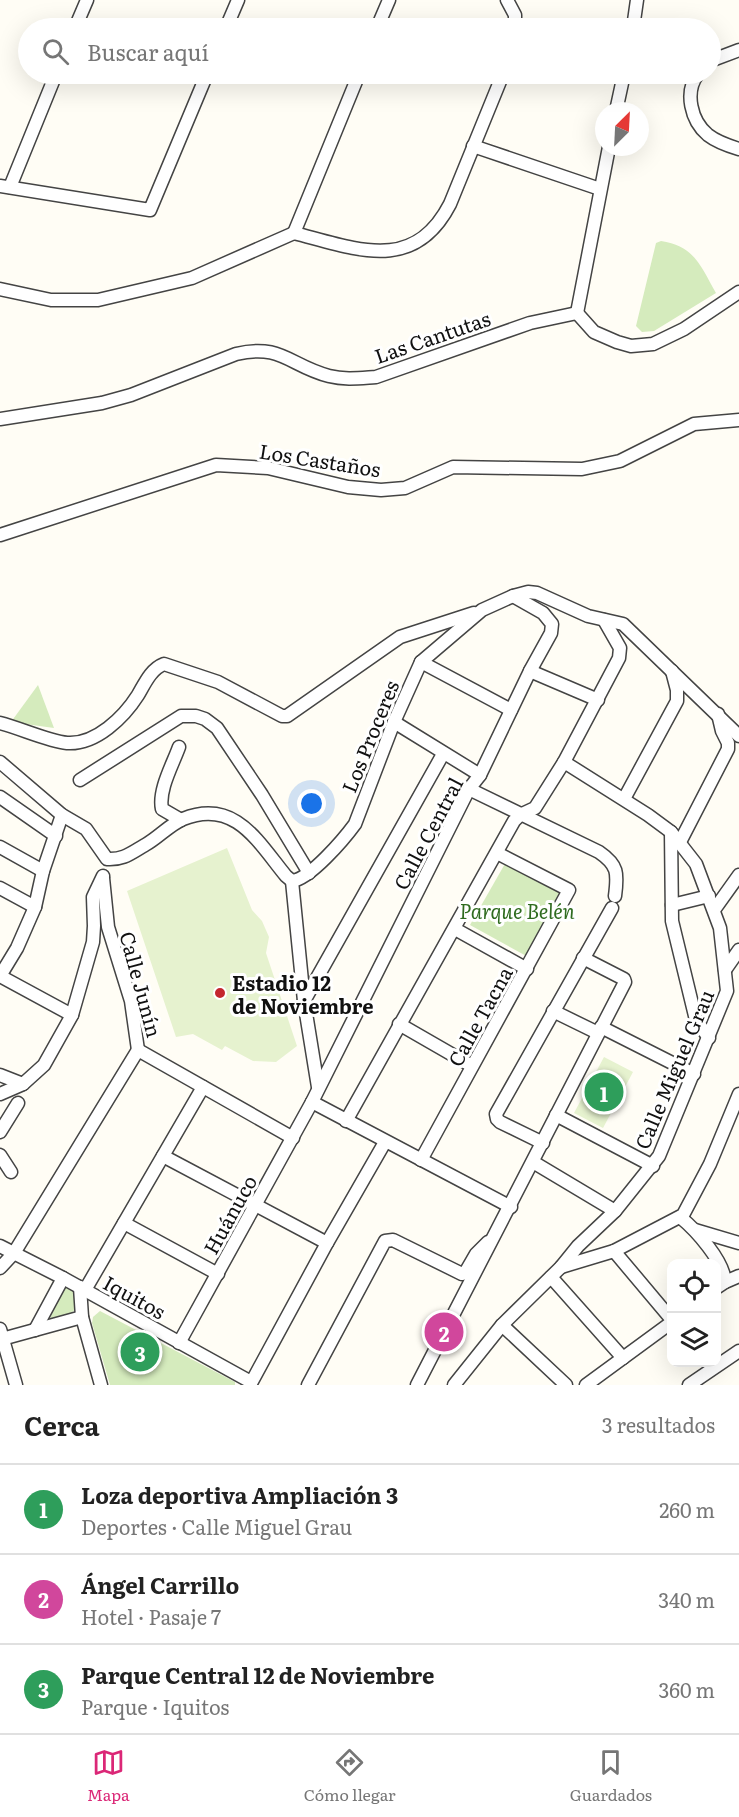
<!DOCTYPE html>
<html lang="es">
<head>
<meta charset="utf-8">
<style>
  body { margin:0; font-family:Literata,serif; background:#f6f6f6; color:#222 }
  .controls { position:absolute; right:18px; bottom:18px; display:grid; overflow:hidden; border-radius:12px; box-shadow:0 6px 24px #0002 }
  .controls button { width:54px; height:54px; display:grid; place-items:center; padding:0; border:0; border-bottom:2px solid #e0e0e0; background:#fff; color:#222; font:30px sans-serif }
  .compass { position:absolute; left:595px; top:102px; width:54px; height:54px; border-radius:50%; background:#fff; box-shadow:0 6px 24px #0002; rotate:24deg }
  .you { position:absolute; left:312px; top:804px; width:21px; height:21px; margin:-15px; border:4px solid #fff; border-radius:50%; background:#1a73e8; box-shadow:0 0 0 9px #1a73e833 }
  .badge { display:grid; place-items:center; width:39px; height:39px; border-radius:50%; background:#db2777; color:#fff; font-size:20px; font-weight:700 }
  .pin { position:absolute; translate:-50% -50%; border:3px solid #fff; box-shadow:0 2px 6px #0006 }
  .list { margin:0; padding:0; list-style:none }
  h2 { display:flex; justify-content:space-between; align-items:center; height:78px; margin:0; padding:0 24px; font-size:26px }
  h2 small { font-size:20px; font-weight:400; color:#767676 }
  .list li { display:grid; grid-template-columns:39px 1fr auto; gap:18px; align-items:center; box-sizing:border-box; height:90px; padding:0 24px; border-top:2px solid #e0e0e0 }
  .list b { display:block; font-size:22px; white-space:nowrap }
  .list p { margin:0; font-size:20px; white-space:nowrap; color:#767676 }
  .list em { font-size:20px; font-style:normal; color:#767676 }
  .icon { flex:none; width:33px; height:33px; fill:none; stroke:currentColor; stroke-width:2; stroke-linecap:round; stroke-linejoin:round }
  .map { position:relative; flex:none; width:739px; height:1385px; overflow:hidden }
  .search { position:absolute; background:#fff; box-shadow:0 6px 24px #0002; left:18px; right:18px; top:18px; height:66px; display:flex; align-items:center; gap:15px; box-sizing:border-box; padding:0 21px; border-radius:33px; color:#767676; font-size:22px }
  .sheet { height:348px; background:#fff }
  nav { display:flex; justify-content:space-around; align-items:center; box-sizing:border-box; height:84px; border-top:2px solid #e0e0e0; background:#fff; font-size:16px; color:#767676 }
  nav a { display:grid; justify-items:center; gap:3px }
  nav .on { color:#db2777 }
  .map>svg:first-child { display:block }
  .green { fill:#d5ebbd }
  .pitch { fill:#e6f2cf }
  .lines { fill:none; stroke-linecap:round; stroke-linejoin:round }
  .minor-casing { stroke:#444; stroke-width:15 }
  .minor { stroke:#fff; stroke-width:12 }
  .poi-dot { fill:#c4262e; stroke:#fff; stroke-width:2 }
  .labels { text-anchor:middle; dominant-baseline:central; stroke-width:6; stroke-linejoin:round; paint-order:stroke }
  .street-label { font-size:20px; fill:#111; stroke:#fff }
  .park-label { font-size:20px; font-style:italic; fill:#2f6b1f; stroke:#fff }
  .poi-label { font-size:20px; font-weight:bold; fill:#111; stroke:#fff; text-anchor:start }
</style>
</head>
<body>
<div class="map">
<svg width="739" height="1385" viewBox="0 0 739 1385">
  <rect width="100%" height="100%" fill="#fffdf5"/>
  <g class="green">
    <path d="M661,241c34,5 40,26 55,52l-62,38 -12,1 -6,-6 20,-83z"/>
    <polygon points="38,685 54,728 11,722"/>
    <polygon points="506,862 565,893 530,958 470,925"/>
    <polygon points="66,1284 76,1290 76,1309 71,1313 49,1320"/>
    <polygon points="100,1311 235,1382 235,1385 110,1385 92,1323 93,1317"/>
  </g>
  <g class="pitch">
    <polygon points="227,848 252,910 262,921 269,937 266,953 297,1046 276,1062 253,1061 225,1046 222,1050 193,1034 176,1037 127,891"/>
    <polygon points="604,1057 633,1072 603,1128 574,1113"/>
  </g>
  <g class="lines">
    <defs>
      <g id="minor">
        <polyline points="507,0 515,15 515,28"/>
        <polyline points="75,28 87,0"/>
        <polyline points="226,28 238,0"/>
        <polyline points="377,28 389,0"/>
        <polyline points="633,28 637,0"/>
        <polyline points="710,61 739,50"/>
        <path d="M698,74c-14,18 -7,47 10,61 9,7 21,11 31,14"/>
        <polyline points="616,111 624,74"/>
        <polyline points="473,146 600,189"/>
        <polyline points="0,186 150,210 207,74"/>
        <polyline points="10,187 56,74"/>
        <path d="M294,233c62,16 120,41 156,-29l53,-130"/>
        <polyline points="294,233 359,74"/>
        <polyline points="0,289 51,300 98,300 192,278 294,233"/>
        <polyline points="577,313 594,332 617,342 631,346 653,344 684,329 739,292"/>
        <polyline points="577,313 609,147"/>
        <path d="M0,419l102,-16 29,-8 105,-41c45,-11 54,12 93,22 16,4 31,2 47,1l154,-54 47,-10"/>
        <polyline points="0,535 216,465 268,468 348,487 381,490 405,488 453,467 582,469 620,461 694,424 739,420"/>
        <polyline points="421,662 511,710"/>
        <polyline points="530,671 598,700"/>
        <polyline points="394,722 480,775"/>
        <path d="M0,723c20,5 48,18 67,20 29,2 57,-26 71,-48 7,-12 13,-26 26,-31l54,18 64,34h5l113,-79 74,-24"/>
        <path d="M179,747c-6,17 -21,43 -17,62l19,11"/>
        <path d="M0,762l62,53 24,14 21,30c17,1 24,-6 38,-14 13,-7 24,-20 38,-26 52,-21 75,23 103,57l6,5c18,-2 52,-42 63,-57l39,-102 27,-60 61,-52 31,-14 15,-4 9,1 51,23 35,8 116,112"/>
        <polyline points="80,780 181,716 196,716 205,719 217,728 262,795 309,873"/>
        <path d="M469,789l130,63c19,13 19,21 16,44"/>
        <polyline points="0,797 56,836"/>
        <polyline points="624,799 677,701 677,690 672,671"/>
        <polyline points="671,832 672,921 696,1020 709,1038"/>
        <polyline points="680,842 728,749 728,743 722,731 718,714"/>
        <polyline points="0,847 43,871"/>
        <polyline points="103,878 108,927 131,1001 138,1050"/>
        <polyline points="292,881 304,1001 318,1087"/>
        <polyline points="0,888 35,907"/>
        <polyline points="672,905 709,896"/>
        <polyline points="714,910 739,875"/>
        <polyline points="455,929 527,969"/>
        <polyline points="725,970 739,950"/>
        <polyline points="0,976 17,948 35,907 43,871 62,815"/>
        <polyline points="0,976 72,1015"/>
        <polyline points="304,1001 443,754"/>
        <polyline points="553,1011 598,1033"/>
        <polyline points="399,1024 472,1066"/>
        <polyline points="601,1027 694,1074"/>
        <polyline points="138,1050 293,1138"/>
        <polyline points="0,1075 23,1084"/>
        <polyline points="0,1094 23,1084 44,1065 72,1015 93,942 94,926 93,897 103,876"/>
        <polyline points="312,1102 511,1207"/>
        <polyline points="556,1115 653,1166"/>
        <polyline points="346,1121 514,821 520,815 535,808 564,762 619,658 620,648 604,620"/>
        <polyline points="0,1132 18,1103"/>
        <polyline points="543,1143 500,1122 497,1119 496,1114 612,908"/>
        <polyline points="0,1155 11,1172"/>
        <polyline points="163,1156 327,1243"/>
        <polyline points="421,1160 569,890 497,853"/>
        <polyline points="533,1162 615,1211"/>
        <path d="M680,1217c16,13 44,44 45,65"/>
        <polyline points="124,1223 218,1274"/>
        <polyline points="695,1230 739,1243"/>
        <polyline points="0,1246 63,1278 251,1382"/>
        <polyline points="614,1251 672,1320"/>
        <polyline points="561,1267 614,1251 683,1215 710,1164 739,1094"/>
        <polyline points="0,1268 14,1253 138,1050"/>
        <polyline points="551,1277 623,1358"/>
        <polyline points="80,1287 82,1317 101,1385"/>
        <polyline points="716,1288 725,1282 739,1276"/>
        <polyline points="85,1290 203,1087"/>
        <polyline points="502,1325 566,1385"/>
        <polyline points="0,1329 16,1385"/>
        <polyline points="35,1330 63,1278"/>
        <polyline points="2,1339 82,1317"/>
        <polyline points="179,1343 312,1102 469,789 480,775 530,671 551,633 552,624 543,613 513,596"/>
        <polyline points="250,1385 327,1243 385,1142"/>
        <polyline points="308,1385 385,1241 393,1240 462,1274 465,1273 476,1254 488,1242"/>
        <polyline points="417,1385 625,982 624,979 583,958"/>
        <polyline points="454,1385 502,1325 561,1267 578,1246 615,1211 659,1156 727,991 720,928 696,864 671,832 648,815 564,762"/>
        <polyline points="586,1385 672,1322"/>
        <polyline points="689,1385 739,1351"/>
      </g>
    </defs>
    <use href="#minor" class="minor-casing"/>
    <use href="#minor" class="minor"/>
  </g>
  <circle class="poi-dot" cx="220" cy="993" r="6"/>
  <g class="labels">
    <g class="street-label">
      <text transform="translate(432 336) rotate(-19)">Las Cantutas</text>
      <text transform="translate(320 459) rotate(9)">Los Castaños</text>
      <text transform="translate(369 736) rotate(-68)">Los Proceres</text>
      <text transform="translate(427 833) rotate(-62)">Calle Central</text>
      <text transform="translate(142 984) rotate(75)">Calle Junín</text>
      <text transform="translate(479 1016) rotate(-61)">Calle Tacna</text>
      <text transform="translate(673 1069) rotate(-67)">Calle Miguel Grau</text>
      <text transform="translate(229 1214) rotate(-61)">Huánuco</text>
      <text transform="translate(135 1296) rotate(29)">Iquitos</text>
    </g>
    <g class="park-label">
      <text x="517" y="910">Parque Belén</text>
    </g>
    <g class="poi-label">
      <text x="232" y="982">Estadio 12<tspan x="232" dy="23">de Noviembre</tspan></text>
    </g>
  </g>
</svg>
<div class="controls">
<button><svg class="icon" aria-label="locate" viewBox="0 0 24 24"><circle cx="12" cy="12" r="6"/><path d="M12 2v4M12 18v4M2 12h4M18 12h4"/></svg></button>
<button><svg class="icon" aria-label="layers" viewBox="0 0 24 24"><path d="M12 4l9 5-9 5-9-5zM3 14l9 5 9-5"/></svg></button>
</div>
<svg class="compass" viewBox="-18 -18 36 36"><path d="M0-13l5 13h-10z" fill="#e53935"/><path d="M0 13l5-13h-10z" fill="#767676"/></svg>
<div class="you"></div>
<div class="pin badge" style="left:604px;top:1092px;background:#2e9e5b">1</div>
<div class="pin badge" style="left:444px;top:1332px;background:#d1479c">2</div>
<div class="pin badge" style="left:140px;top:1352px;background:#2e9e5b">3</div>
<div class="search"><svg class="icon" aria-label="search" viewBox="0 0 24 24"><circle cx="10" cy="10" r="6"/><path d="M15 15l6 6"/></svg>Buscar aquí</div>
</div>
<section class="sheet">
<h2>Cerca<small>3 resultados</small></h2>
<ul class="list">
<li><span class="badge" style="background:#2e9e5b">1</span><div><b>Loza deportiva Ampliación 3</b><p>Deportes · Calle Miguel Grau</p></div><em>260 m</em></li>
<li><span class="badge" style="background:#d1479c">2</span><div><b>Ángel Carrillo</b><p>Hotel · Pasaje 7</p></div><em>340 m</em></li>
<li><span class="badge" style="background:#2e9e5b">3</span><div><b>Parque Central 12 de Noviembre</b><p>Parque · Iquitos</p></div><em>360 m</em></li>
</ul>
</section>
<nav>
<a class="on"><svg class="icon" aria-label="map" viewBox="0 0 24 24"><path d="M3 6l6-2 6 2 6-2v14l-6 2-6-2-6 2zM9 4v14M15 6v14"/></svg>Mapa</a>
<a><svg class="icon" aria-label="directions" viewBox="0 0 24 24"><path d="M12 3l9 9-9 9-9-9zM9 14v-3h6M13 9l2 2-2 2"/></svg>Cómo llegar</a>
<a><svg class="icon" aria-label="saved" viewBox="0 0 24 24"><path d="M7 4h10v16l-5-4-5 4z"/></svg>Guardados</a>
</nav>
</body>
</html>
